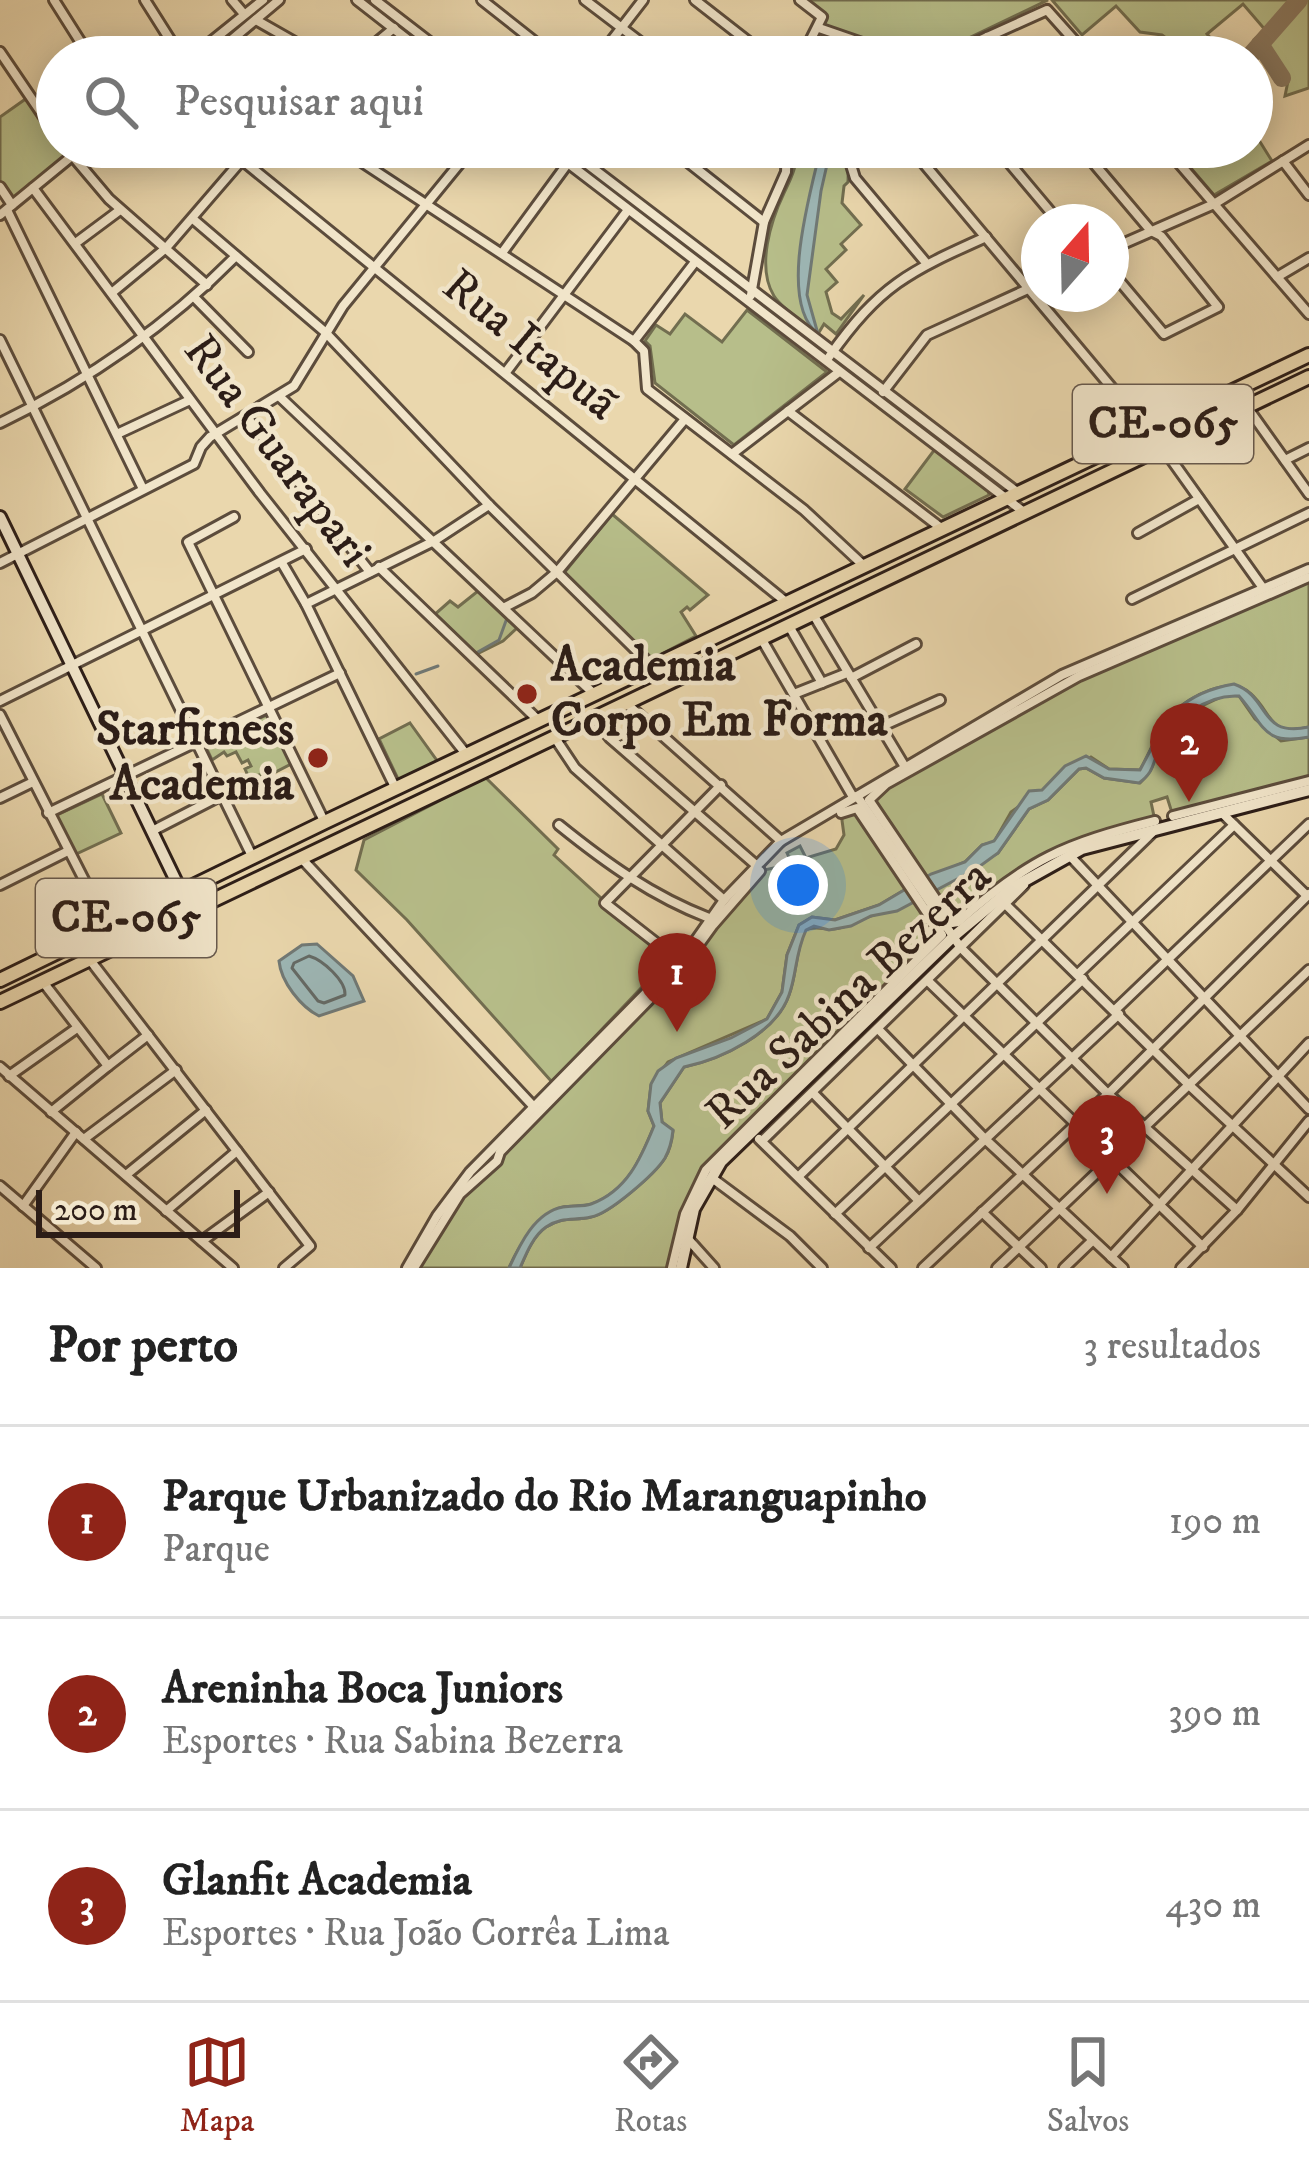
<!DOCTYPE html>
<html lang="pt">
<head>
<meta charset="utf-8">
<style>
  body { margin:0; font-family:"IM FELL DW Pica",serif; background:#f6f6f6; color:#222 }
  .compass { position:absolute; left:1021px; top:204px; width:108px; height:108px; border-radius:50%; background:#fff; box-shadow:0 6px 30px #0003; rotate:20deg }
  .scale { position:absolute; left:36px; bottom:30px; width:204px; box-sizing:border-box; padding-left:12px; border:6px solid #2c1d17; border-top:0; font-size:33px; line-height:42px; white-space:nowrap; color:#2c1d17; -webkit-text-stroke:9px #f1e5ca; paint-order:stroke }
  .you { position:absolute; left:798px; top:885px; width:42px; height:42px; margin:-30px; border:9px solid #fff; border-radius:50%; background:#1a73e8; box-shadow:0 0 0 18px #1a73e833 }
  .badge { display:grid; place-items:center; width:78px; height:78px; border-radius:50%; background:#8f2418; color:#fff; font-size:39px; font-weight:700 }
  .pin { position:absolute; translate:-50% -99px; filter:drop-shadow(0 3px 6px #0008) }
  .pin::after { content:''; position:absolute; top:63px; width:42px; height:36px; background:inherit; clip-path:polygon(0 0,100% 0,50% 100%) }
  .list { margin:0; padding:0; list-style:none }
  h2 { display:flex; justify-content:space-between; align-items:center; height:156px; margin:0; padding:0 48px; font-size:51px }
  h2 small { font-size:39px; font-weight:400; color:#767676 }
  .list li { display:grid; grid-template-columns:78px 1fr auto; gap:36px; align-items:center; box-sizing:border-box; height:192px; padding:0 48px; border-top:3px solid #e0e0e0 }
  .list b { display:block; font-size:45px; white-space:nowrap }
  .list p { margin:0; font-size:39px; white-space:nowrap; color:#767676 }
  .list em { font-size:39px; font-style:normal; color:#767676 }
  .icon { flex:none; width:66px; height:66px; fill:none; stroke:currentColor; stroke-width:2; stroke-linecap:round; stroke-linejoin:round }
  .map { position:relative; flex:none; width:1309px; height:1268px; overflow:hidden }
  .search { position:absolute; background:#fff; box-shadow:0 6px 30px #0003; left:36px; right:36px; top:36px; height:132px; display:flex; align-items:center; gap:30px; box-sizing:border-box; padding:0 42px; border-radius:66px; color:#767676; font-size:45px }
  .sheet { height:732px; background:#fff }
  nav { display:flex; justify-content:space-around; align-items:center; box-sizing:border-box; height:168px; border-top:3px solid #e0e0e0; background:#fff; font-size:33px; color:#767676 }
  nav a { display:grid; justify-items:center; gap:6px }
  nav .on { color:#8f2418 }
  .map>svg:first-child { display:block }
  .green { fill:#b7be8a; stroke:#726e50; stroke-width:3 }
  .water { fill:#9db7b6; stroke:#707976; stroke-width:3 }
  .lines { fill:none; stroke-linecap:round; stroke-linejoin:round }
  .shore { stroke:#646a66; stroke-width:3 }
  .stream { stroke:#707976; stroke-width:3 }
  .taxiway { stroke:#8b7a62; stroke-width:18 }
  .street-casing { stroke:#5c4c3c; stroke-width:14 }
  .secondary-casing { stroke:#2c1d17; stroke-width:16 }
  .primary-casing { stroke:#2c1d17; stroke-width:18 }
  .street { stroke:#f1e5ca; stroke-width:8 }
  .secondary { stroke:#f1e5ca; stroke-width:10 }
  .primary { stroke:#ead7ad; stroke-width:12 }
  .poi-dot { fill:#8f2418; stroke:#f1e5ca; stroke-width:4.5 }
  .labels { text-anchor:middle; dominant-baseline:central; stroke-width:9; stroke-linejoin:round; paint-order:stroke }
  .shield { fill:#f1e5ca; stroke:#67594d; stroke-width:3 }
  .shield-label { font-size:45px; font-weight:bold; fill:#2c1d17 }
  .street-label { font-size:48px; fill:#2c1d17; stroke:#f1e5ca }
  .poi-label { font-size:48px; font-weight:bold; fill:#2c1d17; stroke:#f1e5ca; text-anchor:start }
</style>
</head>
<body>
<div class="map">
<svg width="1309" height="1268" viewBox="0 0 1309 1268">
  <rect width="100%" height="100%" fill="#ead7ad"/>
  <filter id="stains"><feTurbulence type="fractalNoise" baseFrequency=".00167" numOctaves="4"/><feColorMatrix values="0 0 0 0 .2 0 0 0 0 .09 0 0 0 0 .02 0 0 0 .5 -.17"/></filter>
  <radialGradient id="worn" r=".72"><stop offset=".6" stop-color="#630" stop-opacity="0"/><stop offset="1" stop-color="#630" stop-opacity=".3"/></radialGradient>
  <g class="green">
    <polygon points="806,0 1048,0 929,57 808,57 827,16"/>
    <polygon points="1052,0 1295,0 1267,32 1243,4 1207,34 1227,57 1215,57 1201,49 1187,54 1162,35 1140,32 1116,6 1082,35"/>
    <polygon points="1304,0 1309,0 1309,88 1285,96 1288,81 1266,43"/>
    <polygon points="27,98 57,147 67,156 11,202 0,184 0,117"/>
    <polygon points="1252,129 1272,161 1214,195 1184,160 1206,147 1252,147"/>
    <path d="M795,147h54l-1,35 -4,4 -2,17 19,22 -20,19 5,6 -20,19 11,13 -11,10 6,21 9,6 23,-24 -28,39 -12,-10 -6,10c-13,-11 -35,-24 -44,-38 -18,-29 -3,-76 10,-103 7,-15 15,-29 11,-46z"/>
    <polygon points="747,310 827,372 734,445 655,383 650,346 645,341 656,325 670,334 685,314 722,342"/>
    <polygon points="935,449 988,489 989,495 943,517 905,489"/>
    <polygon points="612,514 708,595 690,610 687,607 681,612 696,636 650,660 564,573"/>
    <path d="M1309,577v150c-42,10 -35,-13 -59,-34 -19,-18 -61,3 -77,20 -14,15 -23,39 -33,57l-31,-1 -18,-12 -80,55 -17,30 -12,3 -17,17 -44,19 -51,-84 186,-110z"/>
    <polygon points="478,591 517,628 503,641 475,655 434,615 450,601 458,607"/>
    <path d="M1226,695l13,1 16,23 26,22 28,-4v44l-136,35 -6,-19 -16,5 4,19 -90,25 -110,77 -27,-32 70,-38 31,-44 19,-9 31,-31 7,-1 18,10 36,5c15,-15 11,-16 18,-33 14,-30 40,-44 68,-55z"/>
    <polygon points="267,715 291,764 262,779 259,775 250,780 245,769 251,766 248,760 242,763 236,752 227,756 224,752 212,760 204,743"/>
    <polygon points="410,723 438,762 399,781 379,739"/>
    <polygon points="485,777 558,849 554,855 648,941 652,950 648,955 660,968 552,1082 407,920 356,870 364,840"/>
    <polygon points="102,794 121,833 74,855 55,816"/>
    <path d="M854,807l57,79 -32,19 -44,15 -23,-3 -13,8 -12,30 -5,37 -15,27 -99,43 -17,23 -3,26 6,15c-13,32 -26,64 -62,78 -9,3 -20,1 -29,3 -23,5 -45,40 -54,61h-95l46,-74 26,-21 14,-21 260,-281 32,-7 -5,-11 13,-7 6,12 30,-9 8,-14 -3,-22z"/>
    <path d="M918,897l24,38 -215,211 -55,122h-152c6,-14 13,-32 26,-41 17,-11 28,-6 45,-10 18,-3 64,-43 74,-59 5,-8 7,-18 8,-27l-11,-9 -2,-19 24,-36c38,-8 92,-34 105,-72 8,-21 6,-41 16,-65 12,-5 18,0 29,-1 12,-1 19,-6 29,-10 20,-9 36,-7 55,-22z"/>
  </g>
  <g class="water">
    <path d="M821,147h10l-10,44 -14,104 11,39c-41,-32 -7,-143 3,-187z"/>
    <path d="M1234,684c37,13 24,54 75,43v10c-47,9 -44,-12 -70,-41 -33,-2 -67,24 -80,53 -7,16 -5,23 -20,34l-35,-5 -18,-10 -7,1 -31,31 -19,9 -31,44 -22,16 -79,42 -26,5 -20,10 -22,4 -15,-4 -8,4c-11,24 -9,43 -17,65 -13,38 -67,64 -105,72l-24,36 2,19 11,8c-1,10 -3,19 -8,28 -10,16 -56,56 -74,59 -17,4 -28,-1 -45,10 -13,9 -20,27 -26,41h-11c11,-24 26,-56 54,-61 8,-2 20,0 28,-3 36,-13 50,-46 63,-78l-6,-15 3,-27 7,-13 18,-13 55,-20 36,-19 15,-27 5,-37 12,-30 13,-8 23,3 44,-15 52,-31 34,-12 17,-17 12,-4 35,-50 13,-1 23,-24 21,-10 23,13 31,1c25,-46 33,-75 94,-86z"/>
    <path d="M317,944l36,32 11,25 -45,15c-18,-9 -38,-34 -40,-55l23,-16z"/>
  </g>
  <g class="lines">
    <path class="shore" d="M309,956c14,4 37,25 36,39l-21,8 -6,-2 -26,-33 2,-5z"/>
    <g class="stream">
      <polyline points="476,653 499,640 507,618"/>
      <polyline points="416,674 438,666"/>
    </g>
    <g class="taxiway">
      <polyline points="1260,44 1282,78"/>
      <polyline points="1249,57 1299,0"/>
    </g>
    <defs>
      <g id="street">
        <polyline points="54,0 90,57"/>
        <polyline points="145,0 181,57"/>
        <polyline points="232,0 244,14"/>
        <polyline points="357,0 430,57"/>
        <polyline points="375,0 449,57"/>
        <polyline points="482,0 554,57"/>
        <polyline points="585,0 660,57"/>
        <polyline points="695,0 768,57"/>
        <polyline points="800,0 822,17 802,57"/>
        <polyline points="256,20 321,57"/>
        <polyline points="819,28 903,57"/>
        <polyline points="987,37 1004,57"/>
        <polyline points="0,52 57,136"/>
        <polyline points="192,57 263,0"/>
        <polyline points="211,57 279,0"/>
        <polyline points="359,57 394,28"/>
        <polyline points="599,57 643,0"/>
        <polyline points="943,57 1047,10 1089,57"/>
        <polyline points="65,147 109,199 207,285"/>
        <polyline points="226,147 786,602"/>
        <polyline points="339,147 634,341 644,351 647,389 804,510 863,565"/>
        <polyline points="547,147 1025,513"/>
        <polyline points="565,147 1017,492"/>
        <polyline points="669,147 764,222"/>
        <polyline points="854,147 851,165 855,178 927,264"/>
        <polyline points="910,147 1148,431"/>
        <polyline points="996,147 1059,222"/>
        <polyline points="1080,147 1151,231 1161,236 1218,307 1164,334 1111,271"/>
        <polyline points="1165,147 1309,314"/>
        <polyline points="1283,161 1309,195"/>
        <polyline points="0,187 12,205"/>
        <polyline points="33,188 260,493 466,754"/>
        <polyline points="7,210 143,489"/>
        <polyline points="0,215 83,147"/>
        <polyline points="193,219 325,332 489,505 651,665"/>
        <polyline points="77,242 120,210"/>
        <polyline points="1111,249 1214,204 1309,145"/>
        <polyline points="502,253 568,163"/>
        <polyline points="1277,277 1309,258"/>
        <polyline points="114,291 166,248 253,147"/>
        <polyline points="751,295 764,222 786,172 787,147"/>
        <polyline points="194,297 248,352"/>
        <polyline points="0,340 252,856"/>
        <polyline points="634,341 695,262"/>
        <path d="M829,357c51,-72 79,-85 157,-120"/>
        <polyline points="506,372 628,210"/>
        <polyline points="883,392 927,335 1039,284"/>
        <polyline points="280,397 593,693"/>
        <polyline points="1247,407 1309,494"/>
        <polyline points="788,411 941,528"/>
        <polyline points="246,416 370,572"/>
        <path d="M0,423c87,-42 168,-98 236,-167"/>
        <polyline points="117,434 190,400"/>
        <polyline points="1163,448 1263,588"/>
        <polyline points="732,454 839,372"/>
        <polyline points="1285,460 1309,448"/>
        <polyline points="234,517 188,542 324,821"/>
        <polyline points="1138,533 1199,499"/>
        <polyline points="0,563 194,464 201,447 210,437 294,386 343,306 473,147"/>
        <polyline points="282,563 306,604 395,787"/>
        <polyline points="379,567 538,720"/>
        <polyline points="1132,599 1309,513"/>
        <polyline points="306,604 434,541 489,505"/>
        <polyline points="505,607 532,593 557,572 685,419"/>
        <polyline points="813,614 905,767"/>
        <polyline points="789,626 822,683"/>
        <polyline points="761,638 853,797"/>
        <polyline points="851,678 916,644"/>
        <polyline points="794,694 847,673"/>
        <polyline points="0,701 306,549"/>
        <polyline points="627,704 781,841"/>
        <polyline points="0,715 108,927"/>
        <polyline points="595,719 610,738 756,865"/>
        <polyline points="880,727 940,700"/>
        <polyline points="555,738 575,768 724,900"/>
        <polyline points="857,796 961,948 1108,1094 1237,1210"/>
        <polyline points="0,798 33,782"/>
        <polyline points="48,813 340,673"/>
        <polyline points="1222,813 1307,896"/>
        <polyline points="1173,816 1309,781"/>
        <path d="M1155,821c-91,23 -126,38 -197,101l-6,1 -83,-123 17,-16 193,-108 230,-99"/>
        <path d="M559,825c47,38 93,71 150,93"/>
        <polyline points="152,831 222,795"/>
        <polyline points="1070,856 1309,1109"/>
        <polyline points="302,859 534,1107"/>
        <polyline points="0,885 68,851"/>
        <polyline points="999,898 1190,1086 1309,1197"/>
        <polyline points="90,960 310,1246 284,1268"/>
        <polyline points="678,960 605,903 721,785"/>
        <polyline points="1078,974 1234,825"/>
        <polyline points="928,981 1203,1247"/>
        <polyline points="43,982 108,1066 51,1112"/>
        <polyline points="1115,1010 1309,824"/>
        <polyline points="879,1030 985,1139 1123,1268"/>
        <polyline points="108,1066 148,1035"/>
        <polyline points="0,1067 233,1268"/>
        <polyline points="9,1076 77,1028"/>
        <polyline points="813,1093 919,1201"/>
        <polyline points="84,1139 176,1070"/>
        <polyline points="759,1139 891,1268"/>
        <polyline points="762,1141 1024,885"/>
        <polyline points="126,1175 206,1110"/>
        <polyline points="799,1176 1155,830"/>
        <polyline points="712,1178 790,1236 822,1268"/>
        <polyline points="0,1186 96,1268"/>
        <polyline points="23,1206 76,1132"/>
        <polyline points="166,1211 237,1151"/>
        <polyline points="982,1212 1041,1268"/>
        <polyline points="835,1214 1083,979"/>
        <polyline points="688,1239 714,1268"/>
        <polyline points="202,1241 269,1192"/>
        <polyline points="869,1248 1119,1014"/>
        <polyline points="1111,1257 1309,1043"/>
        <polyline points="407,1268 437,1216 470,1172 691,947 724,900 781,841 1062,675 1309,569"/>
        <polyline points="414,1268 460,1194 497,1161 500,1152 687,961 713,925 760,871"/>
        <polyline points="672,1268 685,1214 706,1170 942,935 857,808 841,813"/>
        <polyline points="923,1268 1108,1094 1309,894"/>
        <polyline points="997,1268 1309,970"/>
        <polyline points="1064,1268 1092,1241"/>
        <polyline points="1181,1268 1237,1210 1309,1121"/>
      </g>
      <g id="secondary">
        <polyline points="0,517 191,912"/>
        <polyline points="681,1268 694,1209 721,1162 953,937 1012,888 1082,849 1309,790"/>
      </g>
      <g id="primary">
        <polyline points="0,980 325,822 1309,355"/>
        <polyline points="0,1002 1309,377"/>
      </g>
    </defs>
    <use href="#street" class="street-casing"/>
    <use href="#secondary" class="secondary-casing"/>
    <use href="#primary" class="primary-casing"/>
    <use href="#street" class="street"/>
    <use href="#secondary" class="secondary"/>
    <use href="#primary" class="primary"/>
  </g>
  <g class="poi-dot">
    <circle cx="527" cy="694" r="12"/>
    <circle cx="318" cy="758" r="12"/>
  </g>
  <g class="labels">
    <g class="shield">
      <rect x="1073" y="385" width="180" height="78" rx="9"/>
      <rect x="36" y="879" width="180" height="78" rx="9"/>
    </g>
    <g class="shield-label">
      <text x="1163" y="424">CE-065</text>
      <text x="126" y="918">CE-065</text>
    </g>
    <g class="street-label">
      <text transform="translate(530 345) rotate(39)">Rua Itapuã</text>
      <text transform="translate(277 451) rotate(53)">Rua Guarapari</text>
      <text transform="translate(849 995) rotate(-43)">Rua Sabina Bezerra</text>
    </g>
    <g class="poi-label">
      <text x="551" y="666">Academia<tspan x="551" dy="55">Corpo Em Forma</tspan></text>
      <text x="294" y="730" text-anchor="end">Starfitness<tspan x="294" dy="55">Academia</tspan></text>
    </g>
  </g>
  <rect width="100%" height="100%" filter="url(#stains)"/>
  <rect width="100%" height="100%" fill="url(#worn)"/>
</svg>
<svg class="compass" viewBox="-18 -18 36 36"><path d="M0-13l5 13h-10z" fill="#e53935"/><path d="M0 13l5-13h-10z" fill="#767676"/></svg>
<div class="scale">200 m</div>
<div class="you"></div>
<div class="pin badge" style="left:677px;top:1032px">1</div>
<div class="pin badge" style="left:1189px;top:802px">2</div>
<div class="pin badge" style="left:1107px;top:1194px">3</div>
<div class="search"><svg class="icon" aria-label="search" viewBox="0 0 24 24"><circle cx="10" cy="10" r="6"/><path d="M15 15l6 6"/></svg>Pesquisar aqui</div>
</div>
<section class="sheet">
<h2>Por perto<small>3 resultados</small></h2>
<ul class="list">
<li><span class="badge">1</span><div><b>Parque Urbanizado do Rio Maranguapinho</b><p>Parque</p></div><em>190 m</em></li>
<li><span class="badge">2</span><div><b>Areninha Boca Juniors</b><p>Esportes · Rua Sabina Bezerra</p></div><em>390 m</em></li>
<li><span class="badge">3</span><div><b>Glanfit Academia</b><p>Esportes · Rua João Corrêa Lima</p></div><em>430 m</em></li>
</ul>
</section>
<nav>
<a class="on"><svg class="icon" aria-label="map" viewBox="0 0 24 24"><path d="M3 6l6-2 6 2 6-2v14l-6 2-6-2-6 2zM9 4v14M15 6v14"/></svg>Mapa</a>
<a><svg class="icon" aria-label="directions" viewBox="0 0 24 24"><path d="M12 3l9 9-9 9-9-9zM9 14v-3h6M13 9l2 2-2 2"/></svg>Rotas</a>
<a><svg class="icon" aria-label="saved" viewBox="0 0 24 24"><path d="M7 4h10v16l-5-4-5 4z"/></svg>Salvos</a>
</nav>
</body>
</html>
